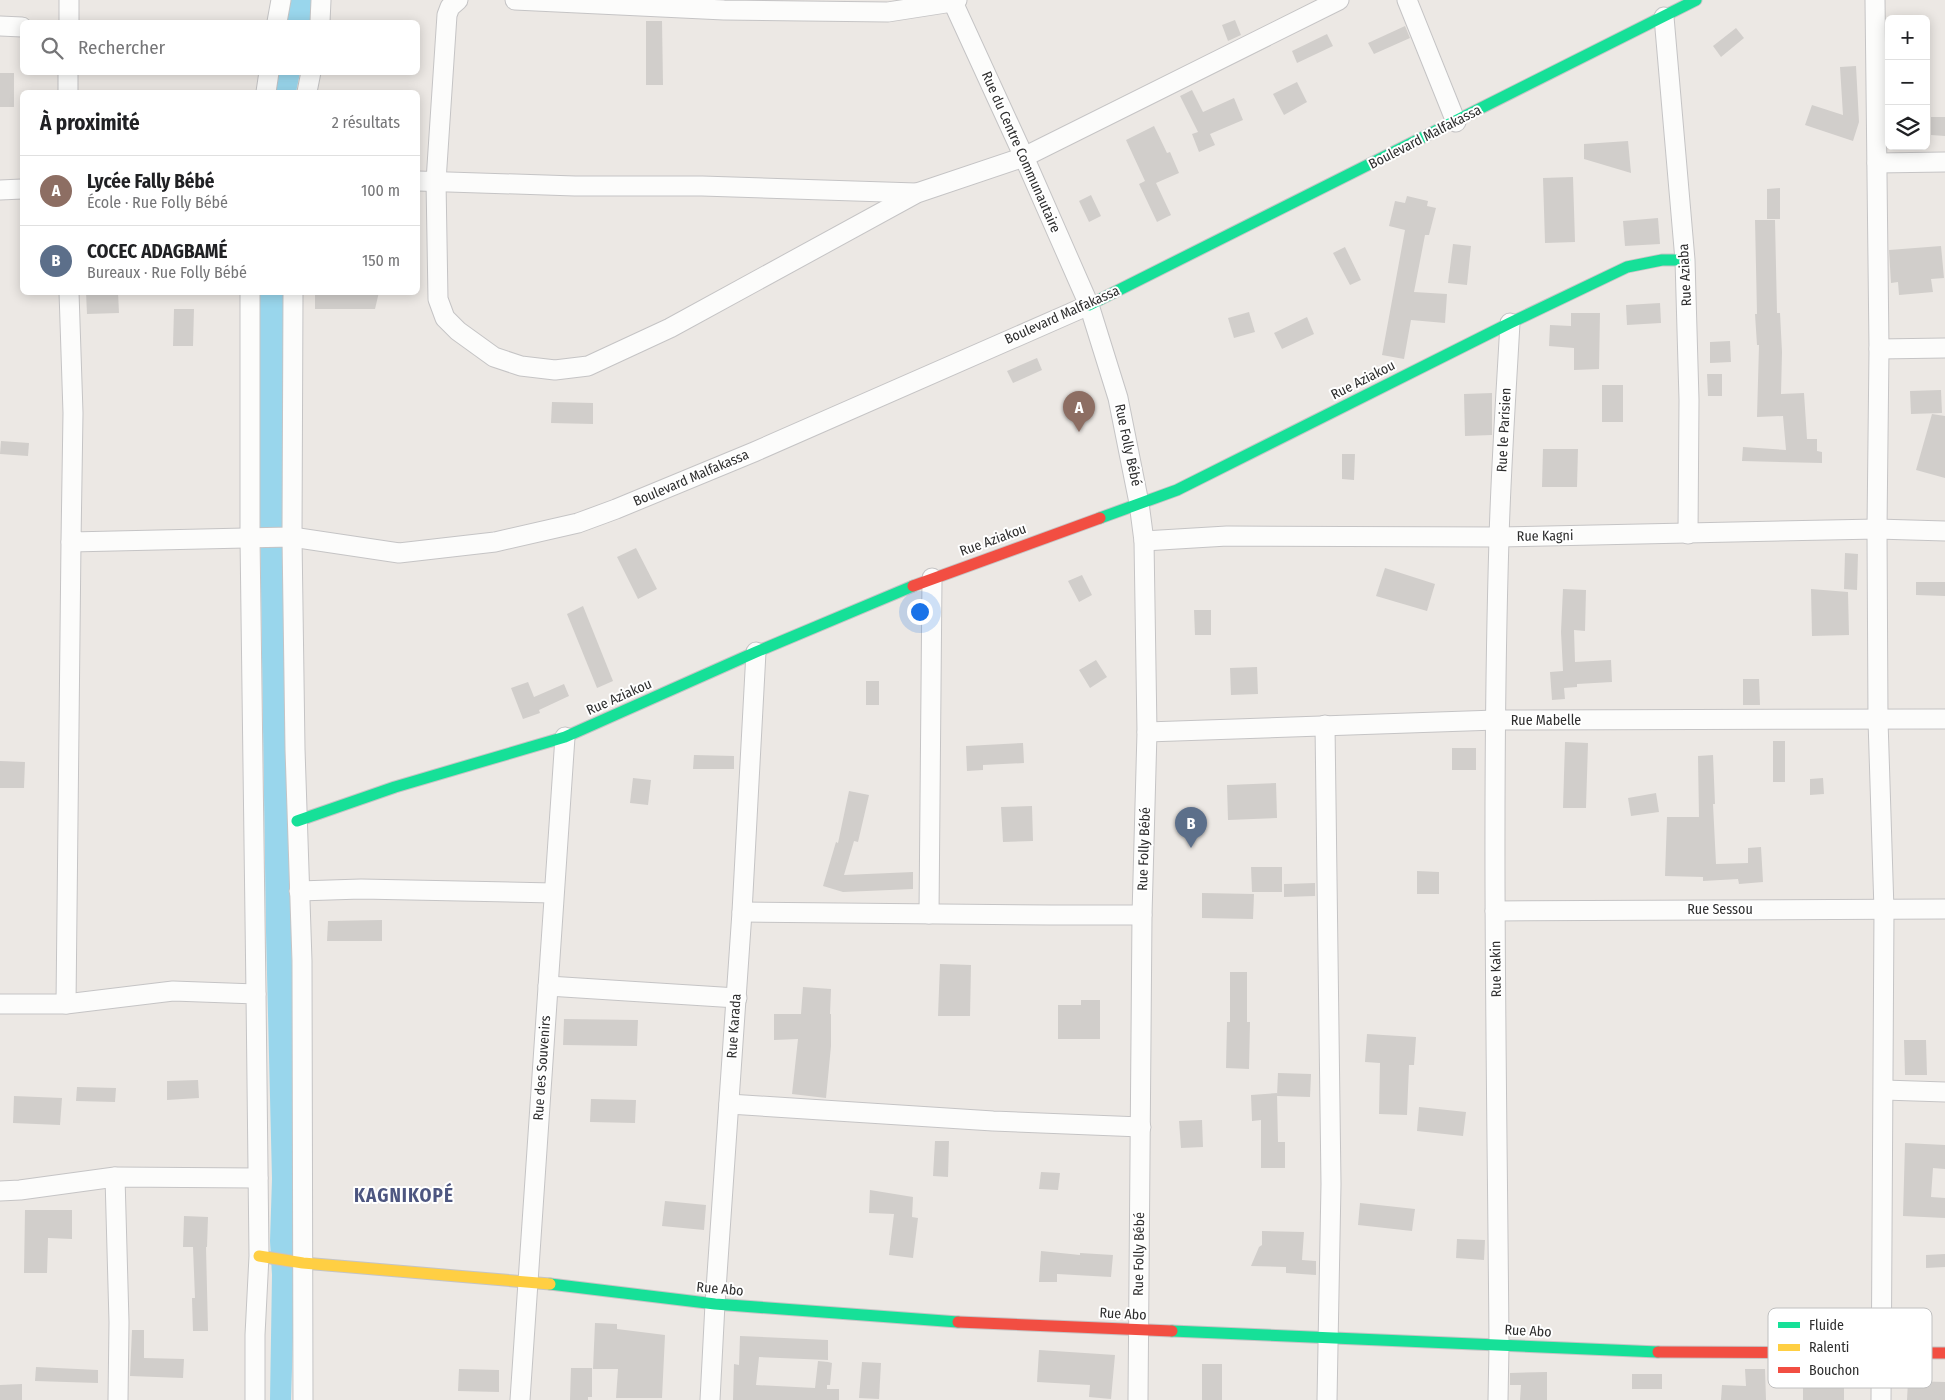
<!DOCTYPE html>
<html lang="fr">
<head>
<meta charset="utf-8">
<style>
  body { margin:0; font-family:"Fira Sans Condensed",sans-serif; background:#f2f2f2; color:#202124 }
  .controls { position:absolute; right:15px; top:15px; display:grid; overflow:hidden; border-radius:8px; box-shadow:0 2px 12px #0003 }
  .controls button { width:45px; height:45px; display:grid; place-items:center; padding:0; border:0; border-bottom:1px solid #e0e0e0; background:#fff; color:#202124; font:25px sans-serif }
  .you { position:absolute; left:919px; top:611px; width:18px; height:18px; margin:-12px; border:4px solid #fff; border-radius:50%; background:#1a73e8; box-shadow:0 0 0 8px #1a73e833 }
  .badge { display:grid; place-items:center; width:32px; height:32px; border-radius:50%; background:#7c3aed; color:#fff; font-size:16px; font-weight:700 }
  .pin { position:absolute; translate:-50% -41px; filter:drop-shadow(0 1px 2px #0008) }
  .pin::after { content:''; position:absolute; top:26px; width:18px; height:15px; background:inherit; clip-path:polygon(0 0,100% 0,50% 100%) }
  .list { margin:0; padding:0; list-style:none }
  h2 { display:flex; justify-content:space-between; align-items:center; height:65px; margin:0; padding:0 20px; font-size:21px }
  h2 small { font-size:16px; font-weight:400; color:#757577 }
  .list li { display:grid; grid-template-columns:32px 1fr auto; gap:15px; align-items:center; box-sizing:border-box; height:70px; padding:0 20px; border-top:1px solid #e0e0e0 }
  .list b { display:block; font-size:19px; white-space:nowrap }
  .list p { margin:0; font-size:16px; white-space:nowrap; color:#757577 }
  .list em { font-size:16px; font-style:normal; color:#757577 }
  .icon { flex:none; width:28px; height:28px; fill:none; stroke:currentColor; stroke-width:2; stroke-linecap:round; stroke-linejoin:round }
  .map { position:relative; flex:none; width:1945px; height:1400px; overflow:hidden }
  .search { position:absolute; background:#fff; box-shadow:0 2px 12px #0003; left:20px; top:20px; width:400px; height:55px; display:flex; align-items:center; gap:12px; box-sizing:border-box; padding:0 18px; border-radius:8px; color:#757577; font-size:19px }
  .panel { position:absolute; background:#fff; box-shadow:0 2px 12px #0003; left:20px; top:90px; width:400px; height:205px; border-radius:8px }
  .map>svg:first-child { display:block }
  .water { fill:#99d6ec }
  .building { fill:#d1cecb }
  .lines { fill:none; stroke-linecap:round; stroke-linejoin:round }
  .street-casing { stroke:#c5c4c5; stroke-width:21 }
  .fast-casing { stroke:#c5c4c5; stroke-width:13 }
  .slow-casing { stroke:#c5c4c5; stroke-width:13 }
  .jam-casing { stroke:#c5c4c5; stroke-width:13 }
  .street { stroke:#fcfcfb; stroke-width:19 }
  .fast { stroke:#16e098; stroke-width:11 }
  .slow { stroke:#ffcf43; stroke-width:11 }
  .jam { stroke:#f24e42; stroke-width:11 }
  .labels { text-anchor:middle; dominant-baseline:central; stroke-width:4; stroke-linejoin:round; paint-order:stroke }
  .street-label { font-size:14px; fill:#2e2e2e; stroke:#fff }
  .district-label { font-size:19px; font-weight:bold; letter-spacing:1px; fill:#4d5680; stroke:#fff }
  .key { fill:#fff; stroke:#c0c0c0; stroke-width:1 }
  .key-label { font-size:14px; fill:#2e2e2e }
</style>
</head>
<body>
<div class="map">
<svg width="1945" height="1400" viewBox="0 0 1945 1400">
  <rect width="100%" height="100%" fill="#ece8e4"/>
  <g class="water">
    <polygon points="290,0 313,0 310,22 286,22"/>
    <polygon points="275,73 300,73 296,92 271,92"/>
    <polygon points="259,293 285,293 288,800 294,1049 295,1274 291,1400 270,1400 272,1275 270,1241 272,1179 266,932 260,519"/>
  </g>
  <g class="building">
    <polygon points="1235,20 1241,35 1228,41 1222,25"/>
    <polygon points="646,21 662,21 663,85 646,85"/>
    <polygon points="1405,26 1410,38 1374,54 1368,43"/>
    <polygon points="1736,28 1744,38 1721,57 1713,46"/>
    <polygon points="1327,34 1333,46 1297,63 1292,51"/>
    <polygon points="1856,66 1859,122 1853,141 1805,125 1812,105 1843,115 1840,67"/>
    <rect x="0" y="73" width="14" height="34"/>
    <polygon points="1297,82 1307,102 1284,115 1273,94"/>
    <polygon points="1192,90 1203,112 1234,98 1243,120 1210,134 1215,145 1199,152 1192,134 1198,132 1180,96"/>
    <polygon points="1931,117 1945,117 1945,136 1931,135"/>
    <polygon points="1154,126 1167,153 1170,152 1179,173 1156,183 1171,215 1157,222 1139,184 1145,181 1126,140"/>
    <polygon points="1628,141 1631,173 1584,159 1584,144"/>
    <polygon points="1573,177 1575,242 1545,243 1543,178"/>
    <polygon points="1780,188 1780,219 1767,219 1767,189"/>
    <polygon points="1091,195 1101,216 1089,222 1079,201"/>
    <polygon points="1407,196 1428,201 1427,206 1436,208 1429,235 1425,235 1414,292 1447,294 1445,323 1411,320 1404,359 1382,355 1405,230 1389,226 1395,201 1405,203"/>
    <polygon points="1658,218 1660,244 1625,246 1623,221"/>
    <polygon points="1755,220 1775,220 1777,313 1780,313 1782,352 1781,394 1804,393 1807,439 1817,439 1817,451 1822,452 1822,463 1742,461 1743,447 1786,450 1783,416 1757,417 1759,345 1757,345 1755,314 1757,314"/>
    <polygon points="1453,244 1471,246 1467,285 1448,283"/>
    <polygon points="1941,246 1944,278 1931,279 1933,292 1899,295 1898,282 1891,283 1889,250"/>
    <polygon points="1345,247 1361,280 1350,285 1333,253"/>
    <polygon points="86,292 118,292 119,313 87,314"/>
    <polygon points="315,292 379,292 375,309 315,309"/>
    <polygon points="1660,303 1661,323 1627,325 1626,305"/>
    <polygon points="174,309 194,309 193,346 173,346"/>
    <polygon points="1249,312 1255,332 1234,338 1228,318"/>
    <polygon points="1571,313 1600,313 1599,369 1574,370 1574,348 1549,346 1550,325 1571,326"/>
    <polygon points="1307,317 1314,334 1282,349 1274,333"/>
    <polygon points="1730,341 1731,362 1710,363 1710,342"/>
    <polygon points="1037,358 1042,370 1013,383 1007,371"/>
    <polygon points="1707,374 1722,374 1722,396 1708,396"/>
    <rect x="1602" y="385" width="21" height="37"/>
    <polygon points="1941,390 1942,413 1911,414 1910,391"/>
    <polygon points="1492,393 1492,435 1465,436 1464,394"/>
    <polygon points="552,402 593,403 593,424 551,423"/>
    <polygon points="1932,414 1945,416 1945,478 1916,470"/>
    <polygon points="1,441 29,443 28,456 0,454"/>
    <polygon points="1543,449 1578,449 1577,487 1542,487"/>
    <polygon points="1342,454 1355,454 1354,480 1342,479"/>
    <polygon points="636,548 657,589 638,599 617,557"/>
    <polygon points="1845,553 1858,554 1857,590 1844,589"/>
    <polygon points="1385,568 1435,584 1427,611 1376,596"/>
    <polygon points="1082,575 1092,595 1079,602 1068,581"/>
    <polygon points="1916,582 1945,582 1945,596 1916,595"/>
    <polygon points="1563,589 1586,590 1585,631 1574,630 1575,662 1611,660 1612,682 1577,684 1577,687 1564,688 1565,699 1552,700 1550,672 1563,671 1561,632"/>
    <polygon points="1811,589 1848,592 1849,635 1812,636"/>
    <polygon points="583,606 613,681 597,688 567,614"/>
    <polygon points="1194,610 1211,610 1211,635 1195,635"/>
    <polygon points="1096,660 1107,677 1090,688 1079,670"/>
    <polygon points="1257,667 1258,694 1231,695 1230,668"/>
    <polygon points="1743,679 1759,679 1760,705 1743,705"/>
    <rect x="866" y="681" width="13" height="24"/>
    <polygon points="528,682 534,697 564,684 569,696 539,710 540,713 523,719 511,688"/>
    <rect x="1773" y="741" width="12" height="41"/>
    <polygon points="1565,742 1588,743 1586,808 1563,808"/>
    <polygon points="1023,743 1024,763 983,765 983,770 967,771 966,746"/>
    <rect x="1452" y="748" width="24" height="22"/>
    <polygon points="694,755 734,756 734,769 693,769"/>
    <polygon points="1713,755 1715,804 1713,804 1716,864 1748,863 1748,848 1761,847 1763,882 1739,884 1738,879 1703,881 1703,877 1665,876 1667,817 1699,817 1698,756"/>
    <polygon points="0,761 25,762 24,788 0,788"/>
    <polygon points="633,778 651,780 648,805 630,803"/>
    <polygon points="1823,778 1824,794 1810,795 1810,779"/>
    <polygon points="1276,783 1277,818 1228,820 1227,785"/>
    <polygon points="849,791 869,795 858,842 854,841 844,875 913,872 913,889 843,892 823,886 836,842 838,843"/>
    <polygon points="1656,793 1659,812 1631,816 1628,798"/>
    <polygon points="1032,806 1033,841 1003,842 1001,807"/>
    <polygon points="1251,867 1282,867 1282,892 1252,892"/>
    <polygon points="1417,871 1439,872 1439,894 1417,894"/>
    <polygon points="1315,883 1315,896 1284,897 1284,884"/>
    <polygon points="1202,893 1254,894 1253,919 1202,918"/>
    <polygon points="382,920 382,941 327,941 328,921"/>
    <polygon points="940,964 971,965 970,1016 938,1016"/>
    <polygon points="1230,972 1247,972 1247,1022 1250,1022 1249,1069 1226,1068 1227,1022 1230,1022"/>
    <polygon points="803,987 831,989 830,1014 831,1014 831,1046 826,1098 792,1094 798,1039 774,1040 774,1014 801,1014"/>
    <polygon points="1081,1000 1100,1000 1100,1039 1058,1039 1058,1005 1081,1005"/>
    <polygon points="564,1019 638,1020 637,1046 563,1045"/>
    <polygon points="1367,1034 1416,1037 1414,1065 1409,1065 1407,1115 1379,1114 1380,1063 1365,1062"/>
    <polygon points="1904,1040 1926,1040 1927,1075 1905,1075"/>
    <polygon points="1278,1073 1311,1074 1310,1097 1277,1096"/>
    <polygon points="198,1080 199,1098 167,1100 167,1081"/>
    <polygon points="77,1087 116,1088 115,1102 76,1101"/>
    <polygon points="1277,1093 1278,1142 1285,1142 1285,1168 1261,1168 1261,1120 1252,1121 1251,1095"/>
    <polygon points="14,1096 62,1098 60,1125 13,1123"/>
    <polygon points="591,1099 636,1100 635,1123 590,1122"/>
    <polygon points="1419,1107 1466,1112 1463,1136 1417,1131"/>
    <polygon points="1202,1120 1203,1147 1181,1148 1179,1121"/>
    <polygon points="935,1141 949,1141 948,1177 933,1176"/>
    <polygon points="1905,1143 1945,1145 1945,1169 1933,1168 1931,1197 1945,1198 1945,1218 1903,1216"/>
    <polygon points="1041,1172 1060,1173 1058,1190 1039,1189"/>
    <polygon points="870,1190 913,1197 912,1217 918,1218 913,1258 889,1255 894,1214 869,1213"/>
    <polygon points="665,1201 706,1205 704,1230 662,1226"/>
    <polygon points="1360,1203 1415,1209 1412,1231 1358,1225"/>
    <polygon points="25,1210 72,1210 72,1239 48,1238 47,1273 24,1273"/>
    <polygon points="184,1216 208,1217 207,1247 206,1247 208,1331 193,1331 192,1298 195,1298 193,1247 183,1247"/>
    <polygon points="1262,1231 1304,1232 1302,1260 1316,1261 1316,1275 1286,1273 1286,1267 1251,1266 1259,1247 1262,1245"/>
    <polygon points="1457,1239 1485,1240 1484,1260 1456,1258"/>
    <polygon points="1041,1251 1080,1255 1080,1253 1113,1255 1111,1277 1057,1274 1057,1282 1039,1282"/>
    <polygon points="1945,1254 1945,1267 1926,1268 1926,1255"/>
    <polygon points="595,1323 617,1324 617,1329 665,1335 662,1398 616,1398 618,1369 593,1369"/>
    <polygon points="132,1330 144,1330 144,1358 184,1359 183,1378 130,1376"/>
    <polygon points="740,1336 828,1340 828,1360 759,1357 756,1385 815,1388 818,1361 828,1362 832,1363 830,1385 827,1385 827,1389 839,1389 839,1400 733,1400 734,1364 739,1365"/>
    <polygon points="1039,1350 1115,1355 1111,1399 1089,1397 1090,1385 1037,1382"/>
    <polygon points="862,1362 881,1363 879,1399 859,1398"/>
    <rect x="1202" y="1364" width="20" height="36"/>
    <polygon points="36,1367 98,1370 98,1383 35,1381"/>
    <polygon points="571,1368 592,1368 592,1397 588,1397 588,1400 570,1400"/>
    <polygon points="459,1369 499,1370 499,1392 458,1391"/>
    <polygon points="1745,1369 1765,1369 1766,1400 1721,1400 1722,1385 1746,1386"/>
    <polygon points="1547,1372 1547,1400 1520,1400 1521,1385 1510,1385 1510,1373"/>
    <rect x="1632" y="1374" width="30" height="15"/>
    <polygon points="1908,1381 1945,1382 1945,1400 1907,1400"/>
    <polygon points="22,1384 22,1400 0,1400 0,1385"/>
    <polygon points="1803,1387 1844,1388 1844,1400 1803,1400"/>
  </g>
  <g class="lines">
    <defs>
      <g id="street">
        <polyline points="458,0 450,7 447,15 436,181 438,299 445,318 458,331 494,357 521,366 555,370 588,366 670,328 917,193 1024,157 1339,0"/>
        <polyline points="515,0 724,10 888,12 952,2 957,0"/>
        <polyline points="952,0 1024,157 1089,305 1118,398 1139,503 1144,541 1147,732 1142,915 1138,1400"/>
        <polyline points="1407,0 1456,122"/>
        <polyline points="1875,0 1879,349 1877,529 1878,720 1884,910 1881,1400"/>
        <polyline points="1664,17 1685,260 1689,400 1688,534"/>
        <polyline points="69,22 69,0"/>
        <polyline points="277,22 281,0"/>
        <polyline points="320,22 321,0"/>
        <polyline points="0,26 22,27"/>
        <polyline points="68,92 68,72"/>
        <polyline points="266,92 269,72"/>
        <polyline points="307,92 311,72"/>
        <polyline points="1877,163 1945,162"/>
        <polyline points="418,181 575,186 702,186 916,193"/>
        <polyline points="0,190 22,189"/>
        <polyline points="69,292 73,413 71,542 292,537 399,553 495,542 578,523 616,509 754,452 1089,305"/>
        <polyline points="250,292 250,538 256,994"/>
        <polyline points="293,292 292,537 295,749 302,961 303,1400"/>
        <polyline points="1879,349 1945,348"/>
        <polyline points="1144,541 1227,536 1499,537 1877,529 1945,531"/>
        <polyline points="1325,725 1331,1184 1327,1400"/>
        <polyline points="1147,732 1496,720 1945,719"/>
        <polyline points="299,891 361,889 553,893"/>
        <polyline points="1495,911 1945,909"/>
        <polyline points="742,912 1051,915 1142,915"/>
        <polyline points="929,914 932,578"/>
        <polyline points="548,986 737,998"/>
        <polyline points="0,1004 66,1004 173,991 256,994 259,1256 255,1335 255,1400"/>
        <polyline points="66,1004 71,542"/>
        <polyline points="1884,1090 1945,1092"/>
        <polyline points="729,1104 993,1121 1141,1127"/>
        <polyline points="115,1177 119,1322 118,1400"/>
        <polyline points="0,1191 20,1190 115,1177 258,1178"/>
        <polyline points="520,1400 565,737"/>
        <polyline points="710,1400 715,1304 742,912 756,652"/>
        <path d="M1498,1400l1,-55c-2,-269 -8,-538 0,-806 2,-72 7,-144 11,-216"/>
      </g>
      <g id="fast">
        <polyline points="1089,305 1696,0"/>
        <polyline points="1100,518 1177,490 1510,323 1627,267 1662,260 1685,260"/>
        <polyline points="297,821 395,787 565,737 756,652 913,586"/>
        <polyline points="550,1284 715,1304 958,1322"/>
        <polyline points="1172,1331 1658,1352"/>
      </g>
      <polyline id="slow" points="259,1256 303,1263 550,1284"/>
      <g id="jam">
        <polyline points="913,586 1100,518"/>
        <polyline points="958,1322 1172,1331"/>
        <polyline points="1658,1352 1945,1353"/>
      </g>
    </defs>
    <use href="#street" class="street-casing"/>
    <use href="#fast" class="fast-casing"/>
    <use href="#slow" class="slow-casing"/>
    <use href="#jam" class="jam-casing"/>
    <use href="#street" class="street"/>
    <use href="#fast" class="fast"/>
    <use href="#slow" class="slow"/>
    <use href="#jam" class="jam"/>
  </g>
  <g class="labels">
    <g class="street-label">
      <text transform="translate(1425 137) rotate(-27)">Boulevard Malfakassa</text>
      <text transform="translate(1021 152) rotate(66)">Rue du Centre Communautaire</text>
      <text transform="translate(1685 275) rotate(-93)">Rue Aziaba</text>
      <text transform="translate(1062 315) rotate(-24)">Boulevard Malfakassa</text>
      <text transform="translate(1363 380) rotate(-27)">Rue Aziakou</text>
      <text transform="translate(1504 430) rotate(-87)">Rue le Parisien</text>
      <text transform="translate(1128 445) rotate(78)">Rue Folly Bébé</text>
      <text transform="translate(691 478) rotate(-23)">Boulevard Malfakassa</text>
      <text transform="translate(1545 536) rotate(-1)">Rue Kagni</text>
      <text transform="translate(993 540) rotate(-20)">Rue Aziakou</text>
      <text transform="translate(619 697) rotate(-24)">Rue Aziakou</text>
      <text x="1546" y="720">Rue Mabelle</text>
      <text transform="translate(1144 849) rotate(-88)">Rue Folly Bébé</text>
      <text x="1720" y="909">Rue Sessou</text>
      <text transform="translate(1496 969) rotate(-91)">Rue Kakin</text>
      <text transform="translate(734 1026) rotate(-86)">Rue Karada</text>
      <text transform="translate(542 1068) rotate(-86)">Rue des Souvenirs</text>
      <text transform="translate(1139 1254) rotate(-89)">Rue Folly Bébé</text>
      <text transform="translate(720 1289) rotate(5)">Rue Abo</text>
      <text transform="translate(1123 1314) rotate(3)">Rue Abo</text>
      <text transform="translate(1528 1331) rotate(3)">Rue Abo</text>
    </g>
    <g class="district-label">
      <text x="404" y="1195">KAGNIKOPÉ</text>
    </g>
  </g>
  <rect x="1768" y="1308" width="164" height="80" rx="8" class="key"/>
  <rect x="1778" y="1322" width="22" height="6" fill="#16e098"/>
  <rect x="1778" y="1344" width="22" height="7" fill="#ffcf43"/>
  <rect x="1778" y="1367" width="22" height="6" fill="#f24e42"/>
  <g class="key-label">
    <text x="1809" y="1330">Fluide</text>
    <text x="1809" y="1352">Ralenti</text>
    <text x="1809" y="1375">Bouchon</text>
  </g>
</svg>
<div class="controls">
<button>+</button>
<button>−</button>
<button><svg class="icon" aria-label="layers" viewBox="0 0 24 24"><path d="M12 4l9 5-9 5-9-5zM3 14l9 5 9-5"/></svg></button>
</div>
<div class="you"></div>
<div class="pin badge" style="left:1079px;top:432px;background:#8d6e63">A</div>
<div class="pin badge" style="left:1191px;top:848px;background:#5c6f8a">B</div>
<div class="search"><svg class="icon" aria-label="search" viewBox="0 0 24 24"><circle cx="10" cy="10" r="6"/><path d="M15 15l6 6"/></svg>Rechercher</div>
<section class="panel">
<h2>À proximité<small>2 résultats</small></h2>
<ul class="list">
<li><span class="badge" style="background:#8d6e63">A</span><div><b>Lycée Fally Bébé</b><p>École · Rue Folly Bébé</p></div><em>100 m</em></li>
<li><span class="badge" style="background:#5c6f8a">B</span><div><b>COCEC ADAGBAMÉ</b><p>Bureaux · Rue Folly Bébé</p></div><em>150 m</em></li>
</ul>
</section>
</div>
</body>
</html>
